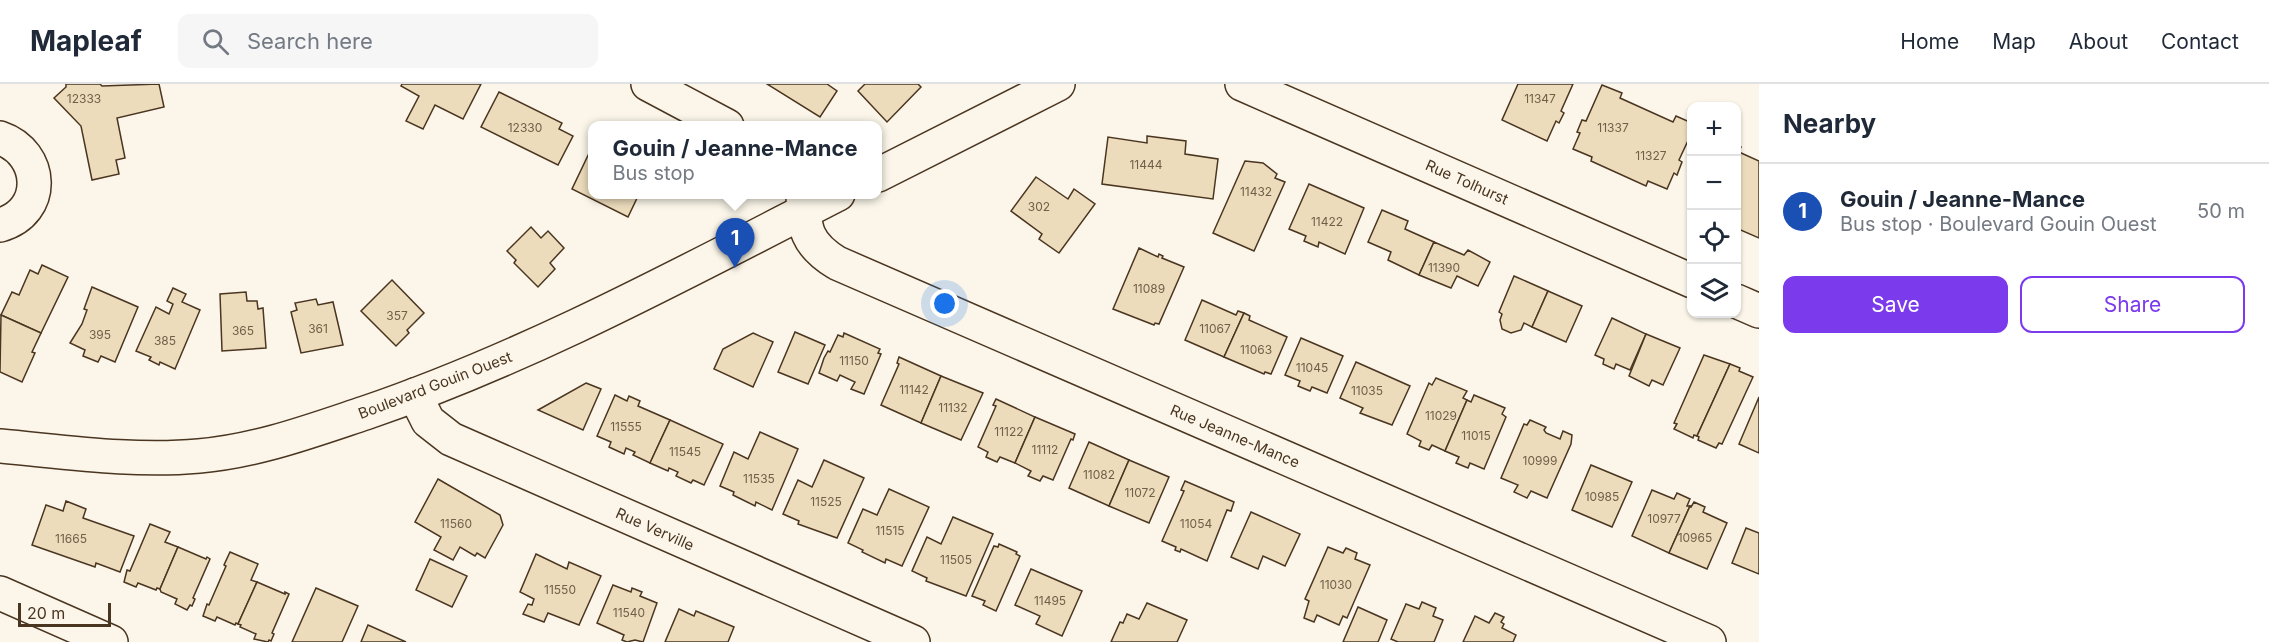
<!DOCTYPE html>
<html lang="en">
<head>
<meta charset="utf-8">
<style>
  body { margin:0; font-family:Inter,sans-serif; background:#f6f6f7; color:#1f2937 }
  .controls { position:absolute; right:18px; top:18px; display:grid; overflow:hidden; border-radius:12px; box-shadow:0 2px 4px #0004 }
  .controls button { width:54px; height:54px; display:grid; place-items:center; padding:0; border:0; border-bottom:2px solid #e0e1e3; background:#fff; color:#1f2937; font:30px sans-serif }
  .scale { position:absolute; left:18px; bottom:15px; width:93px; box-sizing:border-box; padding-left:6px; border:3px solid #4a3520; border-top:0; font-size:16px; line-height:21px; white-space:nowrap; color:#4a3520; -webkit-text-stroke:4px #fbf6e9; paint-order:stroke }
  .you { position:absolute; left:945px; top:220px; width:21px; height:21px; margin:-15px; border:4px solid #fff; border-radius:50%; background:#1a73e8; box-shadow:0 0 0 9px #1a73e833 }
  .badge { display:grid; place-items:center; width:39px; height:39px; border-radius:50%; background:#7c3aed; color:#fff; font-size:20px; font-weight:700 }
  .pin { position:absolute; translate:-50% -50px; filter:drop-shadow(0 2px 3px #0008) }
  .pin::after { content:''; position:absolute; top:32px; width:21px; height:18px; background:inherit; clip-path:polygon(0 0,100% 0,50% 100%) }
  .popup { position:absolute; left:588px; top:37px; width:294px; height:78px; box-sizing:border-box; display:grid; place-content:center; border-radius:12px; background:#fff; filter:drop-shadow(0 2px 4px #0005); font-size:20px; white-space:nowrap; color:#747a83 }
  .popup b { font-size:22px; color:#1f2937 }
  .popup::after { content:''; position:absolute; left:50%; top:100%; margin-left:-12px; border:12px solid transparent; border-top-color:#fff }
  .list { margin:0; padding:0; list-style:none }
  h2 { display:flex; justify-content:space-between; align-items:center; height:78px; margin:0; padding:0 24px; font-size:26px }
  h2 small { font-size:20px; font-weight:400; color:#747a83 }
  .list li { display:grid; grid-template-columns:39px 1fr auto; gap:18px; align-items:center; box-sizing:border-box; height:96px; padding:0 24px; border-top:2px solid #e0e1e3 }
  .list b { display:block; font-size:22px; white-space:nowrap }
  .list p { margin:0; font-size:20px; white-space:nowrap; color:#747a83 }
  .list em { font-size:20px; font-style:normal; color:#747a83 }
  .actions { display:flex; gap:12px; padding:18px 24px }
  .actions a { flex:1; padding:14px 0; border:2px solid #7c3aed; border-radius:12px; text-align:center; font-size:21px; color:#7c3aed }
  .actions .main { background:#7c3aed; color:#fff }
  .icon { flex:none; width:33px; height:33px; fill:none; stroke:currentColor; stroke-width:2; stroke-linecap:round; stroke-linejoin:round }
  .map { position:relative; flex:none; width:1759px; height:558px; overflow:hidden }
  header { display:flex; align-items:center; gap:36px; box-sizing:border-box; height:84px; padding:0 30px; background:#fff; border-bottom:2px solid #e0e1e3 }
  header strong { font-size:28px }
  nav { display:flex; gap:33px; margin-inline-start:auto; font-size:21px }
  .search { width:420px; height:54px; background:#f6f6f7; display:flex; align-items:center; gap:15px; box-sizing:border-box; padding:0 21px; border-radius:12px; color:#747a83; font-size:22px }
  main { display:flex }
  aside { flex:1; background:#fff }
  .map>svg:first-child { display:block }
  .building { fill:#ecdcbc; stroke:#4a3520; stroke-width:1.5 }
  .lines { fill:none; stroke-linecap:round; stroke-linejoin:round }
  .minor-casing { stroke:#4a3520; stroke-width:36 }
  .minor { stroke:#fbf6e9; stroke-width:33 }
  .labels { text-anchor:middle; dominant-baseline:central; stroke-width:4.5; stroke-linejoin:round; paint-order:stroke }
  .number-label { font-size:12px; fill:#725f47 }
  .street-label { font-size:15px; fill:#4a3520; stroke:#fbf6e9 }
</style>
</head>
<body>
<header>
<strong>Mapleaf</strong>
<div class="search"><svg class="icon" aria-label="search" viewBox="0 0 24 24"><circle cx="10" cy="10" r="6"/><path d="M15 15l6 6"/></svg>Search here</div>
<nav><a>Home</a><a>Map</a><a>About</a><a>Contact</a></nav>
</header>
<main>
<div class="map">
<svg width="1759" height="558" viewBox="0 0 1759 558">
  <rect width="100%" height="100%" fill="#fbf6e9"/>
  <g class="building">
    <polygon points="66,0 100,0 102,2 159,0 164,23 117,34 125,74 116,76 119,90 92,96 81,42 54,14 66,3"/>
    <polygon points="402,0 481,0 463,35 435,21 423,45 406,37 419,12 401,2"/>
    <polygon points="767,0 827,0 837,7 820,33"/>
    <polygon points="865,0 918,0 921,3 887,38 858,7"/>
    <polygon points="1518,0 1573,0 1561,27 1564,29 1559,39 1556,37 1547,57 1502,36"/>
    <polygon points="1602,1 1622,9 1620,14 1673,38 1676,32 1692,39 1692,48 1679,76 1682,78 1677,91 1674,89 1667,105 1648,97 1646,102 1591,77 1592,73 1573,65 1580,49 1577,48 1582,36 1586,37"/>
    <polygon points="499,8 562,39 559,45 573,52 558,81 481,43"/>
    <polygon points="1147,52 1186,57 1185,70 1218,75 1213,115 1102,100 1108,53 1147,59"/>
    <polygon points="1736,61 1741,63 1739,68 1759,77 1759,154 1736,144"/>
    <polygon points="592,63 592,110 639,110 628,133 572,105"/>
    <polygon points="1245,77 1263,79 1277,90 1275,94 1285,98 1254,167 1213,149"/>
    <polygon points="1036,93 1068,115 1074,105 1095,120 1059,169 1039,155 1042,150 1011,127"/>
    <polygon points="1309,100 1364,124 1345,170 1319,158 1318,163 1304,157 1306,152 1289,145"/>
    <polygon points="1382,126 1408,137 1405,145 1434,158 1419,191 1388,176 1391,168 1368,158"/>
    <polygon points="531,143 541,154 548,147 564,164 550,179 555,185 538,203 514,179 516,176 507,167"/>
    <polygon points="1434,158 1464,171 1468,166 1490,178 1478,202 1457,192 1451,204 1419,191"/>
    <polygon points="1139,164 1158,173 1159,170 1163,172 1162,174 1184,183 1159,240 1155,239 1154,241 1113,225"/>
    <polygon points="42,181 68,193 41,249 1,231 12,208 19,211 30,186 38,190"/>
    <polygon points="1514,192 1548,207 1532,243 1524,239 1521,246 1511,249 1502,245 1500,236 1502,230 1499,228"/>
    <polygon points="392,196 424,229 407,246 409,249 396,262 361,227"/>
    <polygon points="92,203 138,223 115,278 101,272 98,278 83,272 85,266 70,259 82,240 87,226 84,225"/>
    <polygon points="173,204 186,210 182,218 200,226 175,285 160,278 159,281 149,276 151,273 136,267 156,223 169,230 173,220 167,217"/>
    <polygon points="1548,207 1582,222 1566,258 1532,243"/>
    <polygon points="246,208 247,217 257,217 258,225 263,224 266,264 222,267 220,210"/>
    <polygon points="316,215 318,221 333,218 343,261 301,269 291,228 297,226 295,219"/>
    <polygon points="1202,216 1236,231 1238,227 1244,229 1224,273 1185,256"/>
    <polygon points="1244,229 1250,232 1249,236 1287,253 1271,290 1265,288 1264,290 1224,273"/>
    <polygon points="1,231 41,249 32,268 35,269 22,298 0,288"/>
    <polygon points="1612,234 1646,250 1630,286 1616,280 1614,285 1603,280 1604,275 1595,271"/>
    <polygon points="795,248 825,261 808,300 778,288"/>
    <polygon points="753,249 773,258 753,303 714,285 723,265"/>
    <polygon points="844,249 880,265 878,269 881,270 864,310 851,305 855,298 840,291 837,297 819,289 824,274 828,267 830,268 838,251 843,253"/>
    <polygon points="1646,250 1680,264 1663,301 1652,296 1649,302 1629,292"/>
    <polygon points="1301,254 1343,272 1327,309 1312,303 1310,307 1298,302 1300,297 1285,291"/>
    <polygon points="1704,271 1730,280 1697,352 1694,351 1693,354 1674,345 1677,340 1674,339"/>
    <polygon points="899,273 941,292 921,339 881,321 899,280 897,279"/>
    <polygon points="1356,278 1410,302 1392,341 1360,329 1363,324 1340,314"/>
    <polygon points="1730,280 1740,284 1739,287 1753,293 1722,360 1719,359 1716,364 1698,356 1699,353 1697,352"/>
    <polygon points="941,292 983,309 961,356 921,339"/>
    <polygon points="1436,294 1467,307 1463,314 1467,316 1445,367 1432,361 1429,366 1419,362 1421,357 1407,350 1429,299 1432,301"/>
    <polygon points="586,299 601,305 583,346 538,326"/>
    <polygon points="615,311 627,317 629,312 640,317 638,322 670,336 650,379 633,371 635,368 626,364 624,370 609,363 611,358 597,352"/>
    <polygon points="1474,311 1505,324 1502,330 1506,333 1484,385 1470,379 1468,384 1456,379 1459,373 1445,367 1467,316 1471,318"/>
    <polygon points="1759,313 1759,369 1739,360"/>
    <polygon points="996,315 1035,333 1015,379 1000,373 997,378 986,373 988,368 978,363 996,322 993,321"/>
    <polygon points="1035,333 1075,350 1073,356 1071,355 1053,396 1043,392 1040,397 1028,392 1031,387 1015,379"/>
    <polygon points="670,336 723,360 704,401 693,396 691,399 676,392 678,388 669,384 668,387 650,379"/>
    <polygon points="1530,336 1546,343 1544,346 1546,349 1560,355 1563,347 1572,351 1571,360 1547,414 1531,407 1527,414 1514,408 1518,401 1501,394 1524,340 1527,341"/>
    <polygon points="760,348 798,365 772,426 756,418 755,422 733,411 734,408 720,402 734,368 748,375"/>
    <polygon points="1089,358 1129,376 1109,422 1069,404"/>
    <polygon points="824,376 864,394 837,454 798,440 799,437 783,430 798,396 812,403"/>
    <polygon points="1129,376 1169,393 1149,439 1109,422"/>
    <polygon points="1591,381 1632,398 1612,443 1572,426"/>
    <polygon points="438,395 500,431 503,441 485,474 477,469 475,472 460,463 453,476 434,466 441,453 415,438"/>
    <polygon points="1185,397 1234,418 1231,427 1227,426 1207,477 1181,465 1180,468 1175,466 1176,463 1162,457 1184,407 1181,406"/>
    <polygon points="889,405 929,423 902,482 886,475 885,479 862,468 863,466 848,459 863,425 877,431"/>
    <polygon points="1652,406 1674,415 1677,409 1690,415 1687,422 1690,422 1669,469 1632,452"/>
    <polygon points="66,417 86,425 83,434 134,452 120,488 96,479 95,483 32,461 46,421 63,427"/>
    <polygon points="1694,418 1705,423 1703,428 1727,439 1707,485 1669,469 1690,422 1691,423"/>
    <polygon points="1251,428 1300,450 1285,482 1263,472 1258,485 1231,473"/>
    <polygon points="953,433 993,450 966,512 926,497 927,494 912,487 927,453 941,460"/>
    <polygon points="150,440 170,448 165,458 178,463 160,505 157,504 156,506 138,499 136,503 124,498 127,486 130,487"/>
    <polygon points="1746,444 1759,449 1759,490 1732,479"/>
    <polygon points="999,460 1017,468 1016,470 1020,472 996,527 983,521 985,517 972,512 994,462 998,463"/>
    <polygon points="178,463 206,475 207,473 210,475 193,514 195,515 192,522 190,521 187,526 175,520 177,515 161,508 160,505"/>
    <polygon points="1328,463 1343,469 1346,464 1357,469 1355,475 1370,481 1347,534 1343,532 1339,541 1317,531 1314,538 1304,534 1309,517 1305,515"/>
    <polygon points="230,468 258,480 251,496 257,498 238,540 236,539 235,541 217,533 215,537 203,532 207,520 209,521 226,482 224,481"/>
    <polygon points="536,470 567,485 569,478 601,492 579,541 548,529 544,538 523,530 528,520 532,521 534,515 520,508"/>
    <polygon points="430,475 467,492 452,523 416,506"/>
    <polygon points="1031,485 1082,507 1062,552 1036,540 1040,532 1015,521"/>
    <polygon points="257,498 285,510 285,508 289,510 272,549 274,550 271,557 269,556 268,558 254,555 256,550 240,543 241,541 238,540"/>
    <polygon points="613,501 631,508 632,504 642,508 640,512 657,519 643,558 635,556 627,558 622,556 624,551 597,539"/>
    <polygon points="316,504 358,522 342,558 292,558"/>
    <polygon points="1422,518 1436,524 1433,532 1443,536 1434,558 1398,558 1391,555 1406,520 1419,525"/>
    <polygon points="1147,519 1187,536 1177,558 1111,558 1120,538 1123,539 1127,530 1139,535"/>
    <polygon points="1358,523 1387,536 1378,558 1343,558"/>
    <polygon points="679,525 694,532 696,527 734,543 728,558 665,558"/>
    <polygon points="1495,529 1504,533 1501,538 1504,540 1502,544 1516,551 1513,558 1463,558 1475,532 1489,539"/>
    <polygon points="368,541 406,558 361,558"/>
  </g>
  <g class="lines">
    <defs>
      <g id="minor">
        <polyline points="648,0 727,42"/>
        <polyline points="1242,0 1692,197"/>
        <path d="M0,54c44,15 47,74 0,87"/>
        <polyline points="878,91 1058,0"/>
        <path d="M803,110c1,35 3,50 34,69l872,379"/>
        <polyline points="1736,217 1759,227"/>
        <polyline points="415,311 428,337 451,355 913,558"/>
        <path d="M0,362c66,6 133,16 199,10 58,-5 112,-25 166,-43 164,-56 319,-140 473,-219"/>
        <polyline points="0,509 111,558"/>
      </g>
    </defs>
    <use href="#minor" class="minor-casing"/>
    <use href="#minor" class="minor"/>
  </g>
  <g class="labels">
    <g class="number-label">
      <text x="84" y="14">12333</text>
      <text x="1540" y="14">11347</text>
      <text x="525" y="43">12330</text>
      <text x="1613" y="43">11337</text>
      <text x="1651" y="71">11327</text>
      <text x="1146" y="80">11444</text>
      <text x="1256" y="107">11432</text>
      <text x="1039" y="122">302</text>
      <text x="1327" y="137">11422</text>
      <text x="1444" y="183">11390</text>
      <text x="1149" y="204">11089</text>
      <text x="397" y="231">357</text>
      <text x="318" y="244">361</text>
      <text x="1215" y="244">11067</text>
      <text x="243" y="246">365</text>
      <text x="100" y="250">395</text>
      <text x="165" y="256">385</text>
      <text x="1256" y="265">11063</text>
      <text x="854" y="276">11150</text>
      <text x="1312" y="283">11045</text>
      <text x="914" y="305">11142</text>
      <text x="1367" y="306">11035</text>
      <text x="953" y="323">11132</text>
      <text x="1441" y="331">11029</text>
      <text x="626" y="342">11555</text>
      <text x="1009" y="347">11122</text>
      <text x="1476" y="351">11015</text>
      <text x="1045" y="365">11112</text>
      <text x="685" y="367">11545</text>
      <text x="1540" y="376">10999</text>
      <text x="1099" y="390">11082</text>
      <text x="759" y="394">11535</text>
      <text x="1140" y="408">11072</text>
      <text x="1602" y="412">10985</text>
      <text x="826" y="417">11525</text>
      <text x="1664" y="434">10977</text>
      <text x="456" y="439">11560</text>
      <text x="1196" y="439">11054</text>
      <text x="890" y="446">11515</text>
      <text x="1695" y="453">10965</text>
      <text x="71" y="454">11665</text>
      <text x="956" y="475">11505</text>
      <text x="1336" y="500">11030</text>
      <text x="560" y="505">11550</text>
      <text x="1050" y="516">11495</text>
      <text x="629" y="528">11540</text>
    </g>
    <g class="street-label">
      <text transform="translate(1467 98) rotate(24)">Rue Tolhurst</text>
      <text transform="translate(435 301) rotate(-21)">Boulevard Gouin Ouest</text>
      <text transform="translate(1235 352) rotate(23)">Rue Jeanne-Mance</text>
      <text transform="translate(655 445) rotate(24)">Rue Verville</text>
    </g>
  </g>
</svg>
<div class="controls">
<button>+</button>
<button>−</button>
<button><svg class="icon" aria-label="locate" viewBox="0 0 24 24"><circle cx="12" cy="12" r="6"/><path d="M12 2v4M12 18v4M2 12h4M18 12h4"/></svg></button>
<button><svg class="icon" aria-label="layers" viewBox="0 0 24 24"><path d="M12 4l9 5-9 5-9-5zM3 14l9 5 9-5"/></svg></button>
</div>
<div class="scale">20 m</div>
<div class="you"></div>
<div class="pin badge" style="left:735px;top:184px;background:#1a4fb4">1</div>
<div class="popup"><b>Gouin / Jeanne-Mance</b>Bus stop</div>
</div>
<aside>
<h2>Nearby<small></small></h2>
<ul class="list">
<li><span class="badge" style="background:#1a4fb4">1</span><div><b>Gouin / Jeanne-Mance</b><p>Bus stop · Boulevard Gouin Ouest</p></div><em>50 m</em></li>
</ul>
<div class="actions"><a class="main">Save</a><a>Share</a></div>
</aside>
</main>
</body>
</html>
